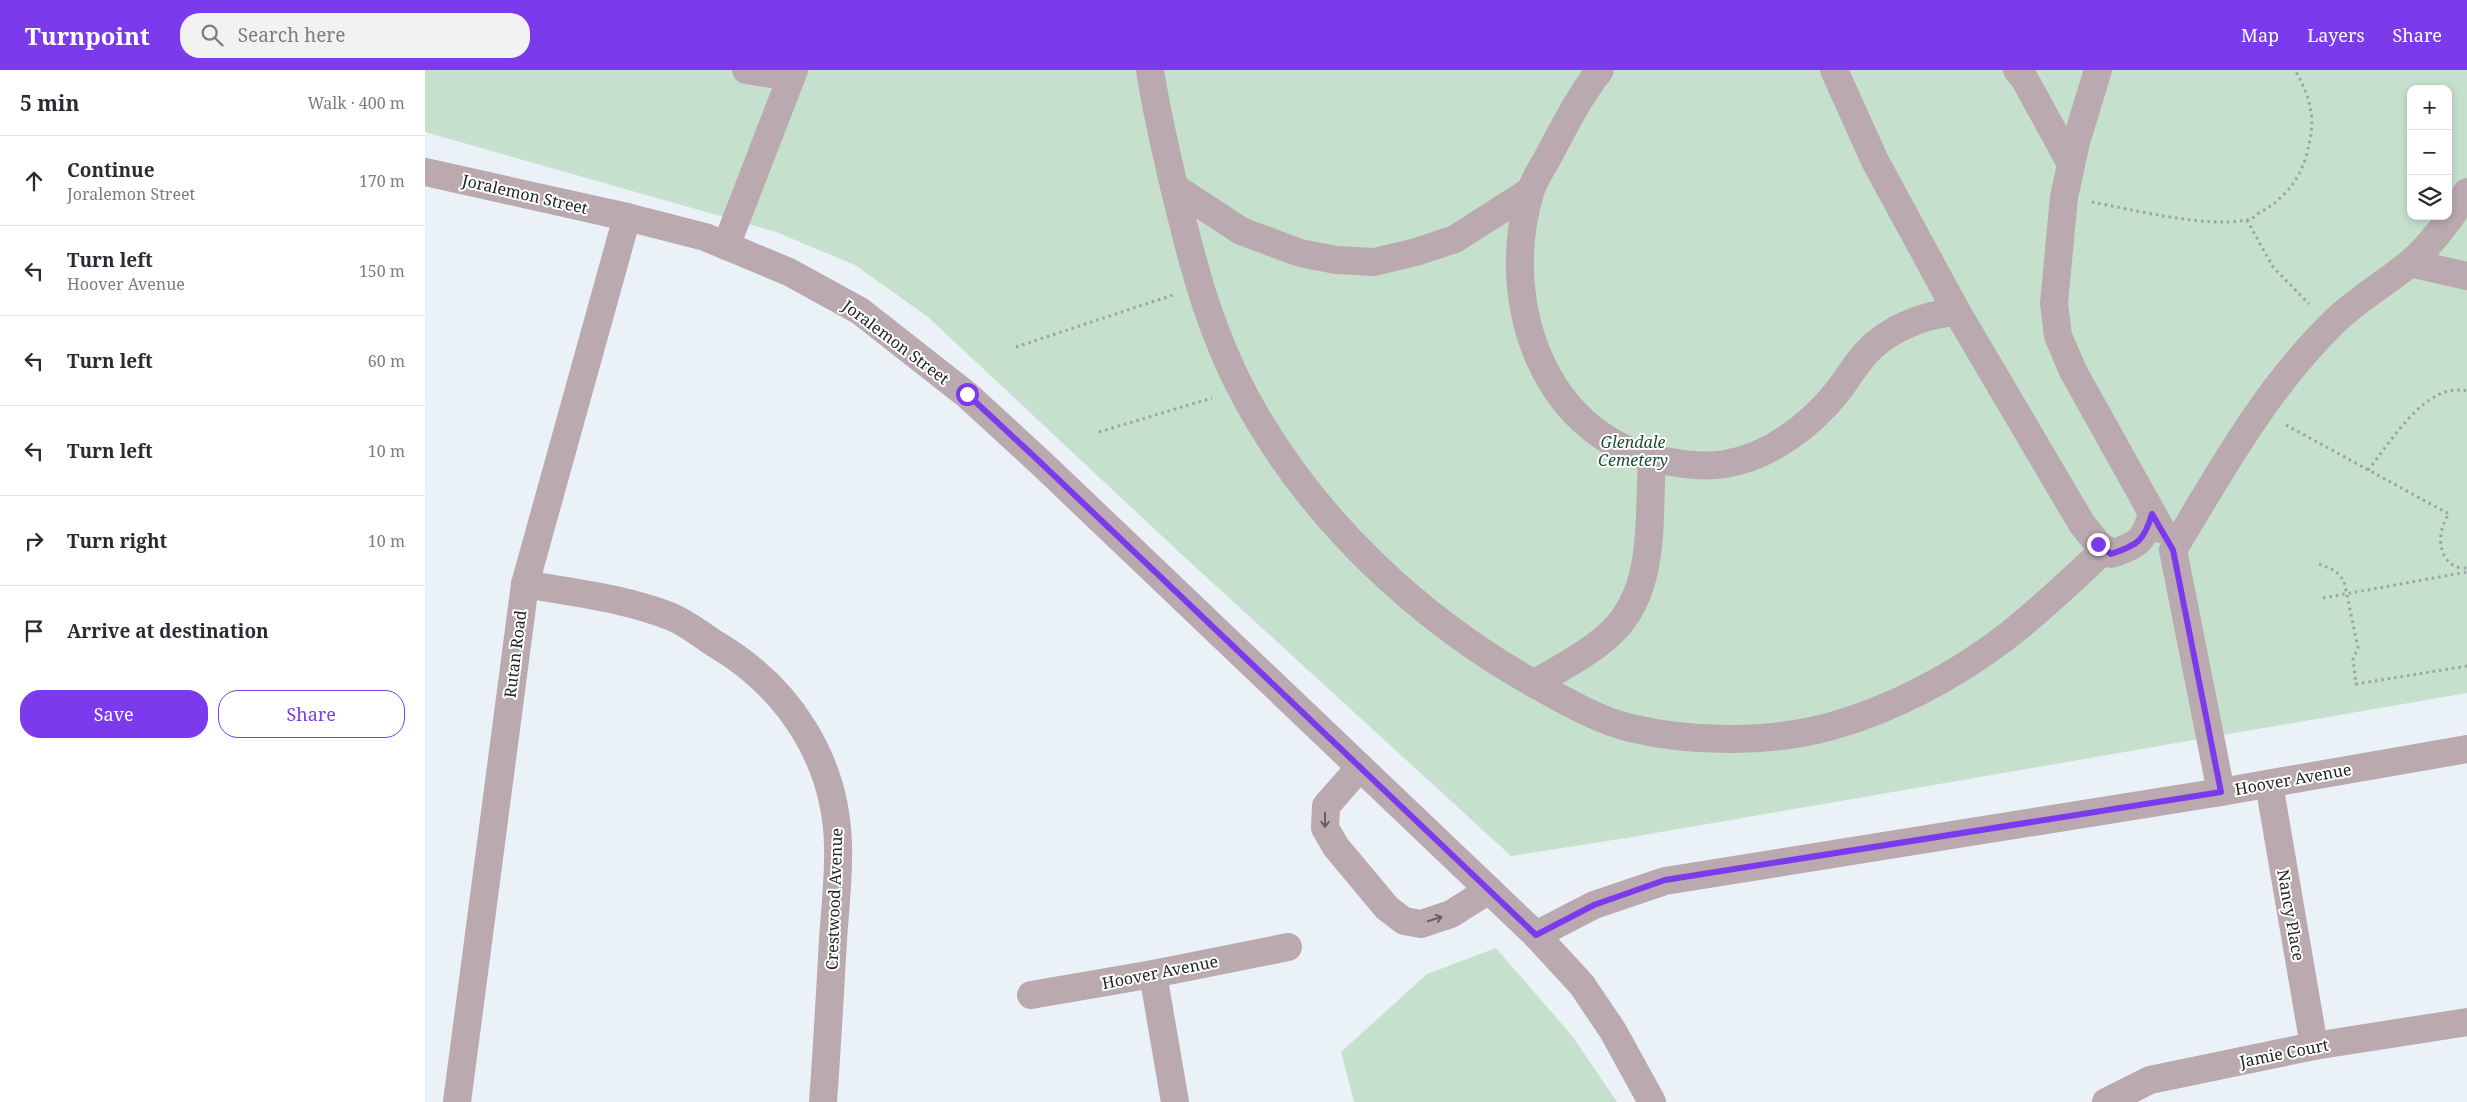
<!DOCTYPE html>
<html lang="en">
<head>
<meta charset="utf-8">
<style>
  body { margin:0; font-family:"Noto Serif",serif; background:#f2f2f3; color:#2b2b33 }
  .controls { position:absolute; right:15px; top:15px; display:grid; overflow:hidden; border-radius:10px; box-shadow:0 2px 8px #0003 }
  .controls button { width:45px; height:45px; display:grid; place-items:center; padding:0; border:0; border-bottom:1px solid #e1e1e2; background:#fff; color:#2b2b33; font:25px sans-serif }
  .stop { position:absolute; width:15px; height:15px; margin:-11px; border:4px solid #7c3aed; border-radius:50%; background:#fff }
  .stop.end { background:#7c3aed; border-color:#fff; box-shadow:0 1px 5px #0008 }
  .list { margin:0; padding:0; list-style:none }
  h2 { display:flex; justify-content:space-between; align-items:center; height:65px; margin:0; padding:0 20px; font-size:21px }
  h2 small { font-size:16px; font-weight:400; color:#7c7c81 }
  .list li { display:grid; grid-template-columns:32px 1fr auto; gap:15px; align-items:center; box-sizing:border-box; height:90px; padding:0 20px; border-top:1px solid #e1e1e2 }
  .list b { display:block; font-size:19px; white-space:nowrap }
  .list p { margin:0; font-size:16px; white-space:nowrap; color:#7c7c81 }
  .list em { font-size:16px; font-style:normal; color:#7c7c81 }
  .actions { display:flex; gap:10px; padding:15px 20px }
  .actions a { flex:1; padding:11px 0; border:1px solid #7c3aed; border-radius:20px; text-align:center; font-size:18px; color:#7c3aed }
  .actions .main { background:#7c3aed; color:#fff }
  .icon { flex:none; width:28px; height:28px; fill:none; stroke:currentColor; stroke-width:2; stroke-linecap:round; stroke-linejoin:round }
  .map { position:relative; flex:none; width:2042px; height:1032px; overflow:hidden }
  header { display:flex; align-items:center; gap:30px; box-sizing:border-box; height:70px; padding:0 25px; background:#7c3aed; color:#fff }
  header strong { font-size:24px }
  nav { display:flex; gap:28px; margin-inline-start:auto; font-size:18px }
  .search { width:350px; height:45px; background:#f2f2f3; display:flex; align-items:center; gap:12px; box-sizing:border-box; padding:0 18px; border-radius:20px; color:#7c7c81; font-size:19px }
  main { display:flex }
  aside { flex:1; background:#fff }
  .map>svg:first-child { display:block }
  .green { fill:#c6e0ce; fill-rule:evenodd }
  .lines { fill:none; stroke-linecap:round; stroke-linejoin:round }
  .path { stroke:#9da2a6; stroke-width:3; stroke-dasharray:2.5 4; stroke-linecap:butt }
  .minor { stroke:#baa9ae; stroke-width:28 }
  .oneway { stroke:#666063 }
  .route { stroke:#7c3aed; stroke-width:6 }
  .labels { text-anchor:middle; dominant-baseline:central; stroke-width:4; stroke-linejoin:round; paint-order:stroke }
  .street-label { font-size:16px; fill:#222426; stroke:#fff }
  .park-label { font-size:16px; font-style:italic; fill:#1b4e32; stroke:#fff }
</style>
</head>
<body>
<header>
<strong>Turnpoint</strong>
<div class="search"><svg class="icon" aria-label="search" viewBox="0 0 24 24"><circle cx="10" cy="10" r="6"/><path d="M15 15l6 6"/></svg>Search here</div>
<nav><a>Map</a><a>Layers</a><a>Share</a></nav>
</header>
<main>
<aside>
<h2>5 min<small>Walk · 400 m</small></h2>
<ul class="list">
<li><svg class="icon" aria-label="ahead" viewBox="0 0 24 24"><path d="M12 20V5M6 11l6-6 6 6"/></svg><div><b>Continue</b><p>Joralemon Street</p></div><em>170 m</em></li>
<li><svg class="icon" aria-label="left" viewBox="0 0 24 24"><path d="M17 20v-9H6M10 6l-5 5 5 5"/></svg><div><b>Turn left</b><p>Hoover Avenue</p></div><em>150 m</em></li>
<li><svg class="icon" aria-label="left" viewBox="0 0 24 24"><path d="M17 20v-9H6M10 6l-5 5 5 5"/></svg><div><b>Turn left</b></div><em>60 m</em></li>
<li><svg class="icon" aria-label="left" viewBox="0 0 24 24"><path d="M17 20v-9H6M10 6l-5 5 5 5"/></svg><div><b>Turn left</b></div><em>10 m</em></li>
<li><svg class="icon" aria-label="right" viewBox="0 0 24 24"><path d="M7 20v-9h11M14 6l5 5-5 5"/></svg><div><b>Turn right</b></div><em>10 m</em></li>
<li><svg class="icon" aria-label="arrive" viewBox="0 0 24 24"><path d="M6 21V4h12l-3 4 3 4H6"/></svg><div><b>Arrive at destination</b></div></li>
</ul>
<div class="actions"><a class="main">Save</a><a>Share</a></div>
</aside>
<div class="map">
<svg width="2042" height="1032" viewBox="0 0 2042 1032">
  <rect width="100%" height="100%" fill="#ebf2f7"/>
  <g class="green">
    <path d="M0,0h2042v623l-841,145 -115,18 -332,-304 -251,-235 -73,-52 -79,-33 -351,-100zM1986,19h37v127h-37z"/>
    <polygon points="1071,878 1148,967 1192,1032 929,1032 916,982 1002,904"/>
  </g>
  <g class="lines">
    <g class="path">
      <path d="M1667,132c42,8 114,26 154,18 5,0 9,-4 13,-7 24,-13 39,-31 47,-56 10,-36 7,-55 -11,-87"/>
      <polyline points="1822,150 1848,197 1884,234"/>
      <polyline points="591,277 748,225"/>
      <path d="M1861,355l163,89c-11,14 -13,43 6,52 3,2 9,2 12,2"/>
      <polyline points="674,362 787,328"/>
      <path d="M1943,400c23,-28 58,-89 99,-79"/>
      <polyline points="1894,494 1911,501 1919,511 1933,578 1928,589 1931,614 2042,596"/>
      <polyline points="1898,528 2042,502"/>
    </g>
    <g class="minor">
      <polyline points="321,0 366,7"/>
      <path d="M725,0c7,47 18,91 29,137 16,66 34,131 67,191 65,121 175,224 296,290 27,15 58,33 89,40 61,15 141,15 201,-2 61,-17 123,-50 174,-89 35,-27 67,-58 99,-88"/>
      <path d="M1175,0c-22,28 -37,59 -53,89 -6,11 -14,22 -17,34 -33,110 15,251 141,269 17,3 36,5 54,2 44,-7 85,-38 113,-73 9,-12 17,-25 27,-37 22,-25 60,-40 92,-42"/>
      <path d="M1409,0l41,91 82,151 125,212 16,20 13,10c27,-9 33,-13 41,-40"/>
      <polyline points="1592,0 1599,8 1646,94"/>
      <polyline points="1673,0 1651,72 1639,127 1629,233 1633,266 1648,301 1736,459"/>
      <polyline points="0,102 202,147 280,167 364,202 435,241 542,325 615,392 1111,865 1157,915 1188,961 1227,1032"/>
      <polyline points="749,117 816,161 875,183 911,190 949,192 991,182 1030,169 1105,121"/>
      <polyline points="301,176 369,0"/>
      <polyline points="1985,193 2042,206"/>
      <path d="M100,514c49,9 100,14 147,33 16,7 31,19 45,28 72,43 119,115 121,200 1,32 -3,64 -5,95 -3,54 -6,108 -10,162"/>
      <path d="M1109,614c26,-16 58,-32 79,-53 44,-44 35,-114 39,-171"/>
      <polyline points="935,697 901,736 900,758 911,777 962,838 979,851 996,854 1026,844 1064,820"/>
      <polyline points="1844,714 1889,976"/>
      <path d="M1796,722l-48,-242c49,-81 93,-162 162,-229 23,-22 51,-38 75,-58 23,-20 41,-45 57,-71"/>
      <polyline points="1111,865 1169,835 1240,811 1796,722 2042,679"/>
      <polyline points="728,904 750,1032"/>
      <polyline points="606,925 728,904 863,877"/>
      <polyline points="32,1032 100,514 202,147"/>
      <polyline points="1681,1032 1725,1010 1889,976 2042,952"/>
    </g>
  </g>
  <defs><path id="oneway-shaft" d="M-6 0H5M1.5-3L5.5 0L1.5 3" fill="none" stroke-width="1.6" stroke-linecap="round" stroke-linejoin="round" transform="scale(1.25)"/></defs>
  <g class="oneway">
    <use href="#oneway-shaft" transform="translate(900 750) rotate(90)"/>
    <use href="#oneway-shaft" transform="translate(1010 849) rotate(-18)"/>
  </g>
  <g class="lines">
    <path class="route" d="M542,324l73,68 496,473 58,-30 71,-25 556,-88 -48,-242 -21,-36c-8,27 -14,31 -41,40l-13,-10"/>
  </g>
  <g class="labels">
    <g class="street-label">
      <text transform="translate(100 124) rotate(13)">Joralemon Street</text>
      <text transform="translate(471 272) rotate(37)">Joralemon Street</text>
      <text transform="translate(90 584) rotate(-83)">Rutan Road</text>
      <text transform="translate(1868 709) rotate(-10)">Hoover Avenue</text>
      <text transform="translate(409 829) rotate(-88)">Crestwood Avenue</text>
      <text transform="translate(1866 845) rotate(80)">Nancy Place</text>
      <text transform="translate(735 902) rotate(-11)">Hoover Avenue</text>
      <text transform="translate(1859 983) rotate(-11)">Jamie Court</text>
    </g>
    <g class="park-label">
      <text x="1208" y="372">Glendale<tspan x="1208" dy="18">Cemetery</tspan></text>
    </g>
  </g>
</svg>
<div class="controls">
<button>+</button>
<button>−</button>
<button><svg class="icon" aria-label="layers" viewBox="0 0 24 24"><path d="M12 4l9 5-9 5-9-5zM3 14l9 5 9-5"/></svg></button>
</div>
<div class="stop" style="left:542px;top:324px"></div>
<div class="stop end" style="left:1673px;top:474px"></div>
</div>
</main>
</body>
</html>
